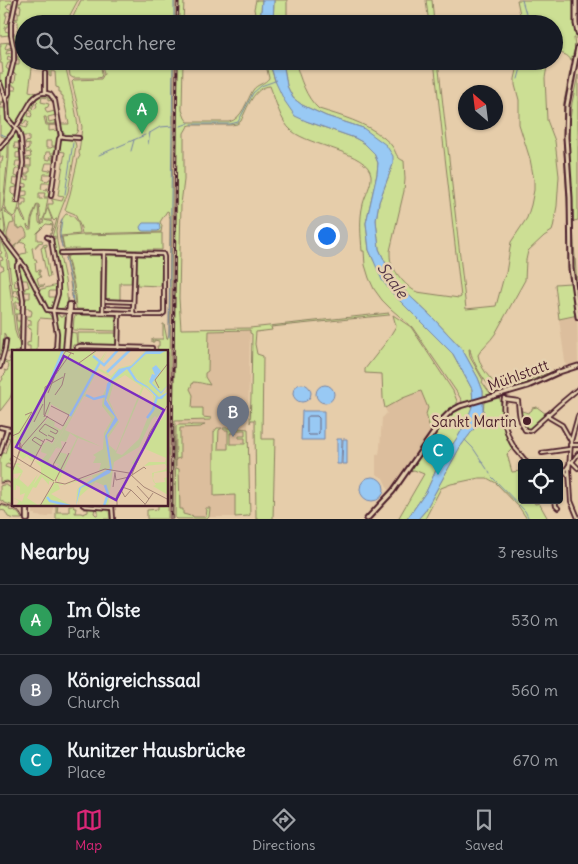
<!DOCTYPE html>
<html lang="en">
<head>
<meta charset="utf-8">
<style>
  body { margin:0; font-family:Delius,sans-serif; background:#242831; color:#f1f3f6 }
  .controls { position:absolute; right:15px; bottom:15px; display:grid; overflow:hidden; border-radius:5px; box-shadow:0 1px 4px #0004 }
  .controls button { width:45px; height:45px; display:grid; place-items:center; padding:0; border:0; border-bottom:1px solid #363941; background:#171b24; color:#f1f3f6; font:25px sans-serif }
  .compass { position:absolute; left:458px; top:85px; width:45px; height:45px; border-radius:50%; background:#171b24; box-shadow:0 1px 4px #0004; rotate:332deg }
  .you { position:absolute; left:326px; top:235px; width:18px; height:18px; margin:-12px; border:4px solid #fff; border-radius:50%; background:#1a73e8; box-shadow:0 0 0 8px #1a73e833 }
  .badge { display:grid; place-items:center; width:32px; height:32px; border-radius:50%; background:#db2777; color:#fff; font-size:16px; font-weight:700 }
  .pin { position:absolute; translate:-50% -41px; filter:drop-shadow(0 1px 2px #0008) }
  .pin::after { content:''; position:absolute; top:26px; width:18px; height:15px; background:inherit; clip-path:polygon(0 0,100% 0,50% 100%) }
  .list { margin:0; padding:0; list-style:none }
  h2 { display:flex; justify-content:space-between; align-items:center; height:65px; margin:0; padding:0 20px; font-size:21px }
  h2 small { font-size:16px; font-weight:400; color:#9ea1a6 }
  .list li { display:grid; grid-template-columns:32px 1fr auto; gap:15px; align-items:center; box-sizing:border-box; height:70px; padding:0 20px; border-top:1px solid #363941 }
  .list b { display:block; font-size:19px; white-space:nowrap }
  .list p { margin:0; font-size:16px; white-space:nowrap; color:#9ea1a6 }
  .list em { font-size:16px; font-style:normal; color:#9ea1a6 }
  .icon { flex:none; width:28px; height:28px; fill:none; stroke:currentColor; stroke-width:2; stroke-linecap:round; stroke-linejoin:round }
  .map { position:relative; flex:none; width:578px; height:519px; overflow:hidden }
  .search { position:absolute; background:#171b24; box-shadow:0 1px 4px #0004; left:15px; right:15px; top:15px; height:55px; display:flex; align-items:center; gap:12px; box-sizing:border-box; padding:0 18px; border-radius:28px; color:#9ea1a6; font-size:19px }
  .sheet { height:275px; background:#171b24 }
  nav { display:flex; justify-content:space-around; align-items:center; box-sizing:border-box; height:70px; border-top:1px solid #363941; background:#171b24; font-size:14px; color:#9ea1a6 }
  nav a { display:grid; justify-items:center; gap:2px }
  nav .on { color:#db2777 }
  .map>svg:first-child { display:block }
  .built { fill:#dcbe9d }
  .green { fill:#ccdf94; stroke:#8b7f60 }
  .water { fill:#98c9f4; stroke:#7985a4 }
  .lines { fill:none; stroke-linecap:round; stroke-linejoin:round }
  .shore { stroke:#69637b; stroke-width:1 }
  .stream { stroke:#7985a4; stroke-width:1 }
  .pedestrian-casing { stroke:#4a1f2b; stroke-width:5.5 }
  .minor-casing { stroke:#4a1f2b; stroke-width:6 }
  .tertiary-casing { stroke:#4a1f2b; stroke-width:7 }
  .primary-casing { stroke:#4a1f2b; stroke-width:8 }
  .pedestrian { stroke:#e6d1af; stroke-width:2 }
  .minor { stroke:#e6d1af; stroke-width:2.5 }
  .tertiary { stroke:#e6d1af; stroke-width:3 }
  .primary { stroke:#e6d1af; stroke-width:4.5 }
  .tram { stroke:#4a1f2b; stroke-width:1 }
  .rail-casing { stroke:#4a1f2b; stroke-width:3 }
  .rail { stroke:#e6d1af; stroke-width:1; stroke-dasharray:4; stroke-linecap:butt }
  .poi-dot { fill:#4a1f2b; stroke:#e6d1af; stroke-width:2 }
  .labels { text-anchor:middle; dominant-baseline:central; stroke-width:5; stroke-linejoin:round; paint-order:stroke }
  .street-label { font-size:15px; fill:#4a1f2b; stroke:#e6d1af }
  .poi-label { font-size:15px; fill:#4a1f2b; stroke:#e6d1af; text-anchor:end }
  .water-label { font-size:16px; font-style:italic; fill:#563849; stroke:#e6d1af }
  .inset-river { fill:none; stroke:#98c9f4; stroke-width:2.5 }
  .inset-road { fill:none; stroke:#a88777; stroke-width:1 }
  .view { fill:#7b2cbf; fill-opacity:0.15; stroke:#7b2cbf; stroke-width:2.5 }
  .inset-edge { fill:none; stroke:#4a1f2b; stroke-width:2.5 }
</style>
</head>
<body>
<div class="map">
<svg width="578" height="519" viewBox="0 0 578 519">
  <rect width="100%" height="100%" fill="#e6cdaa"/>
  <filter id="ink" filterUnits="userSpaceOnUse"><feTurbulence type="fractalNoise" baseFrequency=".02" numOctaves="2"/><feDisplacementMap in="SourceGraphic" scale="10" xChannelSelector="R" yChannelSelector="G"/><feConvolveMatrix kernelMatrix="1 2 1 2 8 2 1 2 1" color-interpolation-filters="sRGB"/></filter>
  <g filter="url(#ink)">
    <g class="built">
      <rect x="175" y="0" width="4" height="24"/>
      <polygon points="174,61 178,61 172,519 168,519"/>
      <polygon points="15,223 23,226 27,232 27,236 13,247 7,238 7,234 10,224"/>
      <polygon points="577,316 578,364 566,368 559,319"/>
      <polygon points="250,330 248,423 250,515 246,517 209,517 207,519 176,519 178,421 211,420 203,417 192,408 193,395 190,389 193,382 197,382 201,384 210,385 205,377 205,373 208,371 209,331"/>
      <polygon points="421,391 428,408 426,414 431,433 390,493 383,478 376,474 376,455 379,454 380,448 382,418 387,413 385,408 403,398"/>
      <polygon points="4,481 9,482 14,485 14,505 25,505 25,519 22,519 16,511 0,505 0,482"/>
      <polygon points="33,505 53,505 53,515 49,515 49,517 36,516 36,514 33,514"/>
    </g>
    <g class="green">
      <polygon points="0,0 11,0 14,2 12,8 11,8 12,4 9,3 6,7 11,10 10,16 10,12 7,11 5,15 7,15 5,23 8,24 9,20 10,20 9,26 6,26 6,28 5,28 5,31 8,32 9,30 9,35 0,36"/>
      <path d="M22,0h56l-8,15 -2,9h-44v37h9l-4,30 8,2 -9,9 -12,22c-10,-6 -6,-18 -5,-28 0,-3 -1,-6 -1,-8l1,-1v3h5l-1,-4h-2v-2h-3l1,-6h1v5l3,-1 1,-8 -4,-1 3,-12 1,4h3v-6h-4v-6l1,4h3l-1,-6h-3l-1,-7 2,4 3,2 2,-1 -1,-7h-6l-2,-10 1,2h4v-5l1,-1v-6l-1,-2h-5l1,-5h1v3l4,1v-6l-4,-1 1,-3v2l5,2 1,-7 -5,-2v-1h5z"/>
      <polygon points="81,0 175,0 175,24 71,24 73,17"/>
      <polygon points="179,0 184,0 183,24 179,24"/>
      <polygon points="256,0 262,0 260,24 257,24 254,9"/>
      <polygon points="274,0 287,0 287,24 273,24"/>
      <polygon points="426,0 432,0 434,24 429,24"/>
      <path d="M517,0h58l3,38h-4l1,10 -4,13c-2,-7 -11,-8 -17,-9v-28h-32z"/>
      <polygon points="11,42 11,45 10,45 10,43 7,43 5,48 6,49 12,47 12,49 7,50 6,54 12,53 12,58 8,56 7,60 11,60 12,63 8,63 6,68 10,71 7,82 8,94 7,95 5,94 0,78 0,73 3,73 2,63 0,63 0,61 1,61 0,48 1,45 0,43"/>
      <path d="M50,61h15c1,14 16,63 12,71 -3,5 -7,4 -11,4l-5,-4v-8h8l-4,-19 -1,-1v-4h-1v-4l-2,-1v-3h-2v-4l-3,-1 -1,-15 -4,-1v6l-2,-1v-6h-2v-3h3z"/>
      <polygon points="68,61 100,61 102,74 101,77 98,78 73,78 70,76"/>
      <polygon points="101,61 174,61 168,519 147,519 147,510 158,509 158,505 168,505 168,352 158,351 157,346 159,346 159,341 154,340 154,342 152,342 152,339 163,339 163,324 164,324 167,339 169,334 170,218 168,213 169,212 167,211 160,222 162,226 161,232 82,234 81,228 75,214 65,210 70,194 78,159 80,156 79,153 82,127 78,107 72,82 74,80 101,79 104,74"/>
      <path d="M178,61h5l-1,49 3,8 3,4h41c13,-3 18,-22 24,-32 4,-6 12,-6 16,-12l-4,-17h4l6,20 31,40 49,17 9,5 10,10 4,10 -1,11 -11,49 3,27 4,9 20,35 60,60 19,35 1,11 -12,3 1,-2 -4,-7 -46,-67 -21,-18 -9,-9 -8,-11 -5,-11 -4,-13 -1,-14h-2c-1,-15 -3,-31 1,-47 2,-9 9,-19 8,-29 -3,-23 -62,-29 -79,-44 -12,-10 -16,-30 -22,-45 -16,1 -23,22 -29,35l-4,3 -6,1h-40l-3,1 -4,7v47l-3,24 -2,94 2,31 69,-1 139,-15v2l-118,12 1,3 -16,2 -1,12 2,10 6,2 -1,83h13l-2,80h-17l-1,-99h-4l-1,3 1,-27 1,-62 -2,-1v-3l-41,1 -1,40 -3,2v4l5,8c-6,-1 -11,-3 -17,-3l-3,7 3,6 -1,13h11v9l8,1v2l-36,1 -2,98h-1z"/>
      <path d="M283,61h12c5,17 11,37 24,48 22,7 46,13 65,29 2,2 6,5 8,8 5,7 3,11 12,15l1,18 -1,12 -14,60c0,4 0,8 1,12 5,11 15,24 26,29l42,6 2,-1 -27,-236h4l28,248 30,-3 7,-26 3,-7 5,-31 16,-24 4,-13 3,-15v-10l-4,-21 -11,-35v-24l-4,-15v-6l4,-18h29l-3,17 2,42 8,21 4,35 -2,30 -4,22 -1,3 -8,5 -16,15 -2,9 -1,20 -30,54c-5,8 -13,13 -17,21 2,12 12,26 23,32l30,-8 34,-12 1,1 -39,17 -28,9c-12,-6 -27,-32 -29,-45h-1l1,8 13,23 -1,2 8,11h2l-1,3 -8,1v-6l-5,-13 -16,-29 -29,-31 -39,-37 -15,-32 -3,-29 3,-18 14,-38 -30,-36 -37,-12 -24,-11 -9,-7 -6,-12z"/>
      <path d="M570,71l4,3 -5,31 -2,21 1,27 1,2v-25l3,-27 6,-28v145l-4,1 -1,2c1,31 5,62 5,92l-19,4 -4,-35 15,-1 -2,-14v-52l-5,-84 1,-31z"/>
      <path d="M41,96h5l6,4 -4,1v-3l-6,-1 -1,5 8,2 -1,3 -3,1 2,5 8,-2 1,4 -8,2 1,5 8,-2v3h-2v1h-8l-1,-7h-2l2,8h11h-8v6l8,-1 1,6 -2,10h-4v-5h-6v7h5l1,-1h4l-1,5h-2v1l2,2 -4,-1v-2h-5l-1,7 5,1 1,-5 4,1 -1,1h-2v3h2l-1,3h-7l-2,7 6,1v-2l2,1v4h-8l-1,6 5,1 1,-2h2l-1,4h-8l-1,6 5,1 1,-2h1l-1,4 2,1 -1,4h-4l1,-4h-6v6h4l1,-1h4l-3,17 -4,8 -2,-18 -2,-1 -6,15 -1,9 -3,-3 1,4h3l1,-10 5,-14h1l1,17 1,2 3,-1 4,-14h1l4,11h-7l7,2 1,3 -2,9h-2h2l2,-9 -7,-1 -9,9v7h5l1,2 -5,1v2h-2v2l-4,1 2,11h2l1,3 -2,1 1,8 4,-1v2h-1v2l2,3 -4,1 2,7h6l-1,1 -7,1 -11,-23 -6,-8 1,-2 6,-1 -1,-6 -1,-1 1,-2 -2,-2 -2,1 -2,-1 -5,4v2l-1,1 -1,-2 14,-11c0,-4 -1,-6 -4,-9l-4,2v-2h-3c-2,-8 0,-11 3,-18l4,10 3,3 -5,-11 -1,-8 1,3h2v-3h3v-4h-4v-3l5,-1v-4h-5l1,-4h4v-3l-4,-1v-2h-2l1,-4 3,1v1l4,1v-4h-4v-2h3v-2h2v-4h-4v-2h5v-6l-5,-1v-1l5,-1 -1,-5 -4,1v-3l3,-1v-5l-4,1 1,-3 3,-1v-5h-7l-2,-10 6,2 3,-6 -3,-2 -2,4 -2,-1 5,-11 2,1 -1,3 3,1 1,-3 -1,-1v-3l-3,-1 5,-7 2,1 -3,5 2,2 3,-4 -1,-2 2,-2 -3,-2z"/>
      <polygon points="3,99 4,99 5,102 0,103 1,108 5,108 4,106 6,105 7,119 14,129 6,140 4,137 0,136 0,102 3,101"/>
      <path d="M15,133h2l2,1 1,6 -2,1 1,2h-5l1,6 4,-1 1,4 -4,1v5h4v3h-4l-1,5 5,1 -1,2h-3l-1,1 -1,6 4,1 -1,2 -4,-1 -1,6 4,1 1,2 -6,1v5l2,2h5l-5,4 1,1 -1,3h6c0,5 -2,11 -6,14l-5,-4 -4,-7 5,-48v-17z"/>
      <path d="M62,139l10,1 3,2 1,4 -8,46 -9,23 -3,16 1,11 8,38 3,24 -4,4 -7,1 -2,-3c9,-25 1,-45 -3,-67h3v-3l-3,1 5,-18h-1l-2,2 -1,-1 -5,-12v-4h5v-3h-1v-2l10,2 2,-5 -6,-1 7,-43 -7,-1 1,-9z"/>
      <polygon points="8,143 8,154 3,206 1,212 4,208 6,213 13,218 14,223 10,224 7,234 7,238 11,241 10,245 4,237 6,230 3,211 5,231 3,236 0,231 0,221 1,222 2,220 0,219 0,162 2,162 3,157 0,157 0,151"/>
      <path d="M66,214c11,1 13,10 14,20l-19,2 3,12 -2,-11 20,-2 80,-2v17l-97,-1v1c-8,-9 -8,-27 1,-36z"/>
      <polygon points="0,239 6,254 15,331 21,349 21,351 14,352 14,389 10,398 0,411 0,383 3,379 2,377 6,373 4,370 7,371 9,367 6,363 3,366 2,365 3,360 8,363 11,361 9,359 12,353 10,351 7,353 6,351 9,339 6,338 4,333 4,338 3,340 5,349 0,365 0,271 4,269 3,266 1,266 0,261 3,260 2,257 0,257 0,254 2,253 0,250"/>
      <polygon points="1,239 17,258 15,269 19,284 18,284 16,279 14,280 15,287 20,286 21,295 18,294 17,290 13,291 14,297 18,296 19,299 22,299 22,306 21,306 20,302 16,302 16,309 22,310 22,319 21,319 21,314 16,314 17,321 22,321 18,330 19,332 22,332 21,345 17,331 8,255"/>
      <polygon points="47,244 47,246 44,247 45,247 50,277 47,277 41,248 43,247 43,245"/>
      <polygon points="66,255 73,285 75,304 73,304 70,282 65,258"/>
      <polygon points="70,255 101,255 101,310 77,309 76,308 74,285 67,257"/>
      <polygon points="107,255 132,256 131,283 120,283 120,301 106,301"/>
      <polygon points="137,256 162,256 161,286 137,285"/>
      <polygon points="21,266 24,269 43,308 50,315 52,319 40,318 38,321 37,351 30,351 30,346 27,346 27,343 30,342 31,329 28,328 28,325 31,325 31,320 27,319 27,316 31,316 32,312 31,310 29,310 29,308 24,308 24,300 26,300 26,298 30,298 30,292 25,292 25,288 29,287 27,280 21,280 18,267"/>
      <polygon points="57,285 56,291 50,291 49,292 49,297 54,297 55,299 51,308 49,308 46,306 38,290"/>
      <path d="M57,314l2,1 1,2h2l1,-2 3,2v12l-2,22h-5v-18l-1,-1c1,-6 -5,-12 -1,-18z"/>
      <polygon points="76,315 116,316 116,331 73,330 74,318"/>
      <polygon points="393,315 411,327 453,391 457,401 457,405 445,415 431,433 426,414 428,408 421,391 403,398 385,408 383,398 382,374 365,373 365,369 387,341 396,326"/>
      <polygon points="70,332 76,333 77,345 73,345 72,351 68,352"/>
      <polygon points="78,333 116,333 116,345 81,345 81,343 78,343"/>
      <path d="M499,397c4,9 3,19 5,29 1,8 5,15 8,23l-5,5 5,18 9,-1 1,3v26h11l2,4 4,-1 9,16h-21l-8,-12 -23,-24 -9,-5h-8l-28,6 -10,4 -16,31h-7l7,-8 35,-64 13,-17 10,-16 1,-13z"/>
      <polygon points="474,404 467,420 459,435 437,468 426,492 407,519 398,519 424,474 414,470 410,471 388,501 371,519 369,519 393,494 444,421 455,412 462,409 462,407"/>
      <polygon points="537,407 546,414 530,430 528,430 525,429 519,410 528,413 532,410 532,408"/>
      <polygon points="178,425 190,425 191,426 191,425 205,425 202,426 201,427 180,428 180,458 176,459 176,468 179,469 180,509 183,509 183,514 187,515 190,516 192,515 193,517 206,517 207,510 205,509 205,508 210,508 209,517 207,519 176,519 175,518 176,426"/>
      <polygon points="217,428 222,428 219,430 218,449 228,449 228,430 224,430 223,428 235,428 236,430 234,431 237,433 230,433 230,444 245,444 245,438 239,438 239,436 245,436 245,430 237,430 238,428 248,429 250,515 248,516 235,517 235,495 214,496 214,432"/>
      <polygon points="8,432 14,433 14,454 12,454 12,458 10,458 9,460 11,461 11,464 7,463 5,467 14,470 14,485 7,481 0,482 0,460 2,455 0,453 5,453 10,438 7,437 8,434 7,434"/>
      <polygon points="3,485 6,485 13,489 14,505 19,505 19,508 5,503 0,500 0,486"/>
      <polygon points="0,505 10,508 9,510 13,511 14,510 19,514 22,519 15,519 8,517 5,511 0,510"/>
      <polygon points="56,505 58,505 57,512 69,512 69,505 73,505 74,508 76,508 75,513 81,513 83,514 88,512 88,509 84,509 84,507 95,508 94,513 96,515 98,515 98,508 109,509 110,519 56,519"/>
    </g>
    <g class="water">
      <polygon points="262,0 274,0 273,24 260,24"/>
      <polygon points="269,61 283,61 287,86 293,98 302,105 326,116 363,128 386,145 393,156 393,164 379,202 376,220 379,249 394,281 433,318 462,349 478,378 483,391 483,414 473,430 460,447 425,511 418,519 407,519 426,492 437,468 459,435 467,420 473,404 472,389 453,354 393,294 382,280 373,259 369,250 366,223 377,174 378,163 374,153 364,143 355,138 306,121 295,116 284,100 276,83"/>
      <polygon points="143,223 159,223 160,229 158,231 143,231 141,230 140,227 142,224"/>
      <circle cx="302" cy="393" r="9"/>
      <circle cx="325" cy="394" r="9"/>
      <polygon points="302,411 324,411 324,440 301,440"/>
      <polygon points="337,439 342,439 341,464 337,464"/>
      <polygon points="343,439 347,439 347,464 342,464"/>
      <circle cx="372" cy="489" r="12"/>
    </g>
    <g class="lines">
      <polygon class="shore" points="309,416 317,416 319,418 319,433 317,435 309,435 307,433 307,418"/>
      <g class="stream">
        <polyline points="522,0 529,24"/>
        <polyline points="174,24 174,0"/>
        <polyline points="518,79 523,61"/>
        <polyline points="192,124 230,124 238,122 253,93 261,86 275,81"/>
        <polyline points="181,126 189,123"/>
        <polyline points="0,134 6,136"/>
        <polyline points="148,134 160,127 173,126"/>
        <polyline points="148,144 150,133"/>
        <polyline points="131,151 134,140"/>
        <polyline points="99,155 145,135"/>
        <polyline points="65,194 73,143"/>
        <polyline points="62,247 60,234 62,219"/>
        <polyline points="65,258 71,283 73,301"/>
        <polyline points="169,337 173,61"/>
        <polyline points="465,440 473,448 487,469"/>
        <polyline points="489,472 490,474"/>
        <polyline points="492,477 525,511 529,519"/>
      </g>
      <defs>
        <g id="pedestrian">
          <polyline points="106,301 131,302"/>
          <polyline points="106,308 131,309"/>
        </g>
        <g id="minor">
          <polyline points="0,83 7,103 8,119 19,132 21,139 23,163 18,201"/>
          <polyline points="45,93 45,73"/>
          <polyline points="6,99 9,93 9,80 14,60 14,50 11,35 11,24 16,0"/>
          <polyline points="61,136 65,137 79,138"/>
          <path d="M0,148l12,-14 20,-34c5,-6 10,-9 18,-6l5,7 6,35 -2,3 -8,57"/>
          <polyline points="0,234 25,267 47,310 71,312 133,313 136,315 161,315 164,313 164,257 163,254 104,252 61,253"/>
          <polyline points="47,237 51,239 58,282 58,294 53,311 57,333 56,352"/>
          <polyline points="21,261 17,265 17,268 20,281 23,300 22,352"/>
          <polyline points="103,312 104,252"/>
          <polyline points="133,313 135,253"/>
          <polyline points="77,352 77,347 80,346 152,348 151,352"/>
          <polyline points="118,352 119,313"/>
          <polyline points="0,367 5,349 6,341"/>
          <path d="M504,398c-2,16 1,35 10,49 4,5 9,10 13,16"/>
          <path d="M504,399l14,2c1,10 1,20 7,29l5,1 30,-27 18,-15"/>
          <polyline points="547,415 550,418 562,425 571,441"/>
          <polyline points="578,416 571,441 569,470 571,501 578,518"/>
          <polyline points="0,427 14,430"/>
          <polyline points="570,445 578,445"/>
          <polyline points="0,453 7,429"/>
          <polyline points="542,453 570,449"/>
          <polyline points="570,462 572,462 578,468"/>
          <polyline points="572,462 578,454"/>
          <polyline points="559,472 565,471"/>
          <polyline points="568,475 565,471 569,465"/>
          <polyline points="555,500 556,506 558,508"/>
          <polyline points="83,505 85,506 112,508"/>
          <polyline points="112,505 113,519"/>
        </g>
        <g id="tertiary">
          <polyline points="576,0 576,24 578,33"/>
          <polyline points="578,47 567,105 566,137 570,198 571,268 578,317"/>
          <polyline points="367,519 393,491 443,419 451,411 460,406 528,386 559,372 578,366"/>
        </g>
        <g id="primary">
          <polyline points="66,352 70,305"/>
          <polyline points="27,519 27,505"/>
        </g>
      </defs>
      <use href="#pedestrian" class="pedestrian-casing"/>
      <use href="#minor" class="minor-casing"/>
      <use href="#tertiary" class="tertiary-casing"/>
      <use href="#primary" class="primary-casing"/>
      <use href="#pedestrian" class="pedestrian"/>
      <use href="#minor" class="minor"/>
      <use href="#tertiary" class="tertiary"/>
      <use href="#primary" class="primary"/>
      <g class="tram">
        <polyline points="0,483 8,482 14,486"/>
        <path d="M0,504c11,3 19,4 23,15"/>
      </g>
      <defs>
        <g id="rail">
          <polyline points="177,24 178,0"/>
          <polyline points="171,519 177,61"/>
        </g>
      </defs>
      <use href="#rail" class="rail-casing"/>
      <use href="#rail" class="rail"/>
    </g>
  </g>
  <circle class="poi-dot" cx="527" cy="421" r="5"/>
  <g class="labels">
    <g class="street-label">
      <text transform="translate(518 375) rotate(-20)">Mühlstatt</text>
    </g>
    <g class="poi-label">
      <text x="517" y="421">Sankt Martin</text>
    </g>
    <g class="water-label">
      <text transform="translate(393 280) rotate(54)">Saale</text>
    </g>
  </g>
  <g transform="translate(12 350)">
    <rect width="156" height="156" fill="#e6cdaa"/>
    <path d="M0,0h53v4l1,-4h23l3,4 5,-4 -4,6 7,4 7,-10 -59,108 60,-108 -6,12 2,2 14,-14 -14,15 -3,-1 -3,4 8,4 24,-22 -23,23 4,3 8,-8 12,-3 15,-15h19l-19,1 -15,15 -12,3 -12,15 -3,20 11,13 -10,19 5,32 -6,6 -25,14 -3,18 1,-16 2,-3 14,-9 -1,-2 -7,3 -5,2 -9,2 -1,1 -9,1 -3,-1 2,5 -9,5 21,12h-32l15,-24 9,3 44,-15 -9,1 2,-8h-8l3,-6 -3,-2 10,-6 1,-16 8,-14 -10,-13 1,-10 -9,4 -10,-4 -19,34 37,17 -24,-9 -20,45 -1,-7 -5,9 1,-3 -4,-1v4l-7,-8 -6,11 -3,-1 -6,11 11,7 4,-3 -3,4h-23l3,-5 -7,-4 9,4 1,1 3,-9 -5,2v-8l-4,-2v5h-4v-13l3,3 -1,-3 3,2 4,-6 -9,1 3,-10 3,-1 3,2h-4l6,6 -4,8 9,8 10,-13 -5,11 8,-11v-7l-6,-6 5,1 7,-8 -6,-2 1,-7 6,-4 4,3 3,-5 -14,1v3l2,-1 -11,20v-3l-1,2 -4,-5 -4,3 -4,-4 4,-12 -4,2 1,4 -8,-8 5,-3 -5,-1 5,-2 -5,1zM86,20l13,7 -8,18 -10,4 -8,-5zM39,54l18,11 3,-2 -11,17 -7,-4 -1,4 2,-8 -7,-4 -5,6 3,-7 -3,-3 5,1zM58,83l7,5 -14,28 4,-12 -8,-2 -6,11 6,1 -2,4 -9,-7 8,-13 4,1 -5,-3 7,3 -1,-8 5,1zM156,0v36l-7,6 -9,-9 6,-8 -2,-10 -3,2 2,9 -2,-3 -4,6 12,15 7,-6v3l-9,6 -22,-17 -7,-11 16,-15zM115,19l31,30 10,-6v10l-11,15 -2,-2 -3,3 -13,28 -25,15 -6,44h-4l4,-9 -3,-11 -9,-4 -16,14 -2,10 1,-11 2,-7 30,-17 -4,-36 11,-15 -12,-22 6,-17zM113,25l17,12 -26,64 -7,-6 -1,-7 11,-16 -10,-22 5,-18zM132,37l9,8 1,7 -15,37 -17,16 -6,-2zM156,60v61l-14,2 -1,6 2,4 10,-1 -1,-4 4,-1v18l-15,-9 3,-1 -3,-4 -1,-8 12,-3 3,-3 -2,-3 -21,2 5,-4h16l1,-4 -23,-10 -8,17 -3,-2z" fill="#ccdf94" fill-rule="evenodd"/>
    <path d="M155,0l-7,4h-14l-16,15 7,11 10,6 12,11 9,-5 -6,7h-4l-10,-11 -13,-7 -8,-12 -15,12 -6,19 12,20 -11,15 5,34 -2,4 -29,15 -5,18 3,-18 31,-20 -5,-32 10,-19 -11,-13 3,-20 12,-15 12,-3 15,-15zM144,15l5,6 -9,12 9,9 7,-7 -7,9 -12,-12 3,-8 3,1 -3,-7z" fill="#98c9f4"/>
    <path class="inset-river" d="M81,6l11,9 14,-15M95,22l23,-22M39,30l12,-30M74,45l8,4 11,-3M58,66l30,-54M135,68l6,-8 4,-13M35,147l3,4 20,5M92,156l4,-12 -3,-9"/>
    <path class="inset-road" d="M67,13l18,-13M44,24l15,-21M147,38l-4,-8 14,-18M36,43l15,-38 3,-4 8,3M43,45l7,-10 3,-12M32,65l19,11 6,-11 -18,-9M32,65l1,-28 18,-10M32,67l6,-15M22,72l9,-18M0,86l7,-3 13,-21 -7,3M35,86l-8,-5 6,-7 13,7 -2,3 -6,-3M34,89l6,3 2,-4 -6,-3M29,96l-9,-6 3,-3 9,5M0,105l42,26M18,117l15,-28M48,120l-7,-5 13,-23M0,121l10,-25 26,-30M0,122l4,-10 5,-17 -2,-5 1,10M103,123l1,7 13,-3M120,124l18,-42 19,-29M43,131l14,-28M43,132l10,2 40,-15 24,4 15,14 25,13M125,136l12,13M101,137l2,-15M110,137l9,3 14,14M109,140l4,7 6,-7M28,156l14,-24M105,156v-11l12,-18 15,-10 2,2M132,156l9,-13"/>
    <path class="view" d="M52,6l100,54 -48,90 -100,-53z"/>
    <rect width="156" height="156" class="inset-edge"/>
  </g>
</svg>
<div class="controls">
<button><svg class="icon" aria-label="locate" viewBox="0 0 24 24"><circle cx="12" cy="12" r="6"/><path d="M12 2v4M12 18v4M2 12h4M18 12h4"/></svg></button>
</div>
<svg class="compass" viewBox="-18 -18 36 36"><path d="M0-13l5 13h-10z" fill="#e53935"/><path d="M0 13l5-13h-10z" fill="#9ea1a6"/></svg>
<div class="you"></div>
<div class="pin badge" style="left:142px;top:134px;background:#2e9e5b">A</div>
<div class="pin badge" style="left:233px;top:437px;background:#6b7280">B</div>
<div class="pin badge" style="left:438px;top:475px;background:#0f9aa8">C</div>
<div class="search"><svg class="icon" aria-label="search" viewBox="0 0 24 24"><circle cx="10" cy="10" r="6"/><path d="M15 15l6 6"/></svg>Search here</div>
</div>
<section class="sheet">
<h2>Nearby<small>3 results</small></h2>
<ul class="list">
<li><span class="badge" style="background:#2e9e5b">A</span><div><b>Im Ölste</b><p>Park</p></div><em>530 m</em></li>
<li><span class="badge" style="background:#6b7280">B</span><div><b>Königreichssaal</b><p>Church</p></div><em>560 m</em></li>
<li><span class="badge" style="background:#0f9aa8">C</span><div><b>Kunitzer Hausbrücke</b><p>Place</p></div><em>670 m</em></li>
</ul>
</section>
<nav>
<a class="on"><svg class="icon" aria-label="map" viewBox="0 0 24 24"><path d="M3 6l6-2 6 2 6-2v14l-6 2-6-2-6 2zM9 4v14M15 6v14"/></svg>Map</a>
<a><svg class="icon" aria-label="directions" viewBox="0 0 24 24"><path d="M12 3l9 9-9 9-9-9zM9 14v-3h6M13 9l2 2-2 2"/></svg>Directions</a>
<a><svg class="icon" aria-label="saved" viewBox="0 0 24 24"><path d="M7 4h10v16l-5-4-5 4z"/></svg>Saved</a>
</nav>
</body>
</html>
